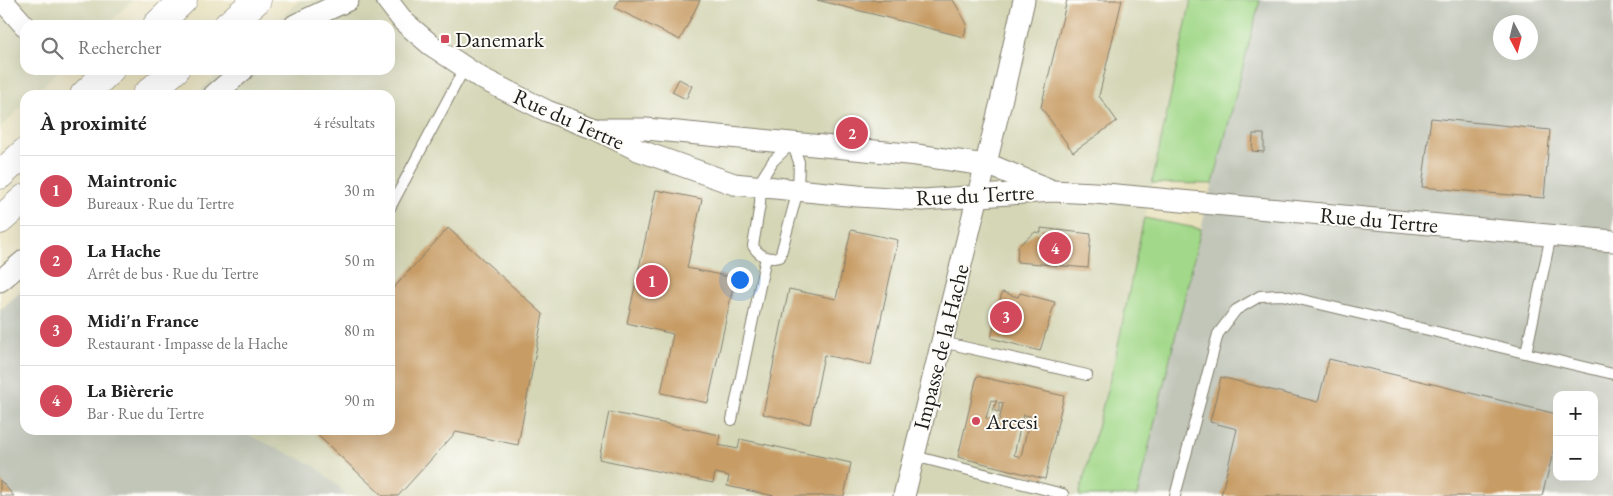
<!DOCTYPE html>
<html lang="fr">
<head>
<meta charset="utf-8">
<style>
  body { margin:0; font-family:"EB Garamond",serif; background:#f6f6f6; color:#222 }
  .controls { position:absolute; right:15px; bottom:15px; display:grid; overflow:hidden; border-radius:10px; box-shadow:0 5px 20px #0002 }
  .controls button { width:45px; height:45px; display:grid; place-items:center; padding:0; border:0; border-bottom:1px solid #e0e0e0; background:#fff; color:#222; font:25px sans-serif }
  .compass { position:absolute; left:1493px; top:15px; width:45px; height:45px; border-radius:50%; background:#fff; box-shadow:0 5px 20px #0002; rotate:173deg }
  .you { position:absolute; left:739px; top:279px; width:18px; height:18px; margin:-12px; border:4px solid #fff; border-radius:50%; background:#1a73e8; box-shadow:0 0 0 8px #1a73e833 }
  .badge { display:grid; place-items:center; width:32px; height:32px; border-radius:50%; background:#d1495b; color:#fff; font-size:16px; font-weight:700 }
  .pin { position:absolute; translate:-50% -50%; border:2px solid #fff; box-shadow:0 1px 5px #0006 }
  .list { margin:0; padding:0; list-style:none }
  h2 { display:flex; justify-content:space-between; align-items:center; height:65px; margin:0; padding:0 20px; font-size:21px }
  h2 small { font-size:16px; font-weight:400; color:#767676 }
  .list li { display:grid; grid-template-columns:32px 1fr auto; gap:15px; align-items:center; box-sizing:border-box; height:70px; padding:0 20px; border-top:1px solid #e0e0e0 }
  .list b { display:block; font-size:19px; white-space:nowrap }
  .list p { margin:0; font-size:16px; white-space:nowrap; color:#767676 }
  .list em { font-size:16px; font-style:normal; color:#767676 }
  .icon { flex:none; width:28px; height:28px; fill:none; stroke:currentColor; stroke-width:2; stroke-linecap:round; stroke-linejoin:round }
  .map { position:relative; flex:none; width:1613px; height:496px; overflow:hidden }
  .search { position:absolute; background:#fff; box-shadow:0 5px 20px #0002; left:20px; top:20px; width:375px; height:55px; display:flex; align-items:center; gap:12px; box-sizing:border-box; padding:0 18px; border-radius:15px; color:#767676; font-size:19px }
  .panel { position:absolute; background:#fff; box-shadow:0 5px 20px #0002; left:20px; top:90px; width:375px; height:345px; border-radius:15px }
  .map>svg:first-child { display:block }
  .built { fill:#d4d6b6 }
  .industrial { fill:#c2c6b9; fill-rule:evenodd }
  .green { fill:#a2d889; stroke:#5f7a52 }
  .building { fill:#c79c65; fill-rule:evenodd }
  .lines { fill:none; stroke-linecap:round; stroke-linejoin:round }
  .service-casing { stroke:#827e6d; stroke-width:12 }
  .minor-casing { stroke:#827e6d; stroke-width:23 }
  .primary-casing { stroke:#827e6d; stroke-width:29 }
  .service { stroke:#fff; stroke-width:10 }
  .minor { stroke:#fff; stroke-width:21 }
  .primary { stroke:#fff; stroke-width:28 }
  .poi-dot { fill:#d1495b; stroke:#fdfcf7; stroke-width:2 }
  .labels { text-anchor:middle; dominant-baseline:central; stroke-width:4; stroke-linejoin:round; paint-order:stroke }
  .poi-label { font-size:22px; fill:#1c1c1c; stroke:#fdfcf7; text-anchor:start }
  .street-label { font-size:22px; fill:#1c1c1c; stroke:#fdfcf7 }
</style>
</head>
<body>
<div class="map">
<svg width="1613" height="496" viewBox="0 0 1613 496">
  <rect width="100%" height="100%" fill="#fdfcf7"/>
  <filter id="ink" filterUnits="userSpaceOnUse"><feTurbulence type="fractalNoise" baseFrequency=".02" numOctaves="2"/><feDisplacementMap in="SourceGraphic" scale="10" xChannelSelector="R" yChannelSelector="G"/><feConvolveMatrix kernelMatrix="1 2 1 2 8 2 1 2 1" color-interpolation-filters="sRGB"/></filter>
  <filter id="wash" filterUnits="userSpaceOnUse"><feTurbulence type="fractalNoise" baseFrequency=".0096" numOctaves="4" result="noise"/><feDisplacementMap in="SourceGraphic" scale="20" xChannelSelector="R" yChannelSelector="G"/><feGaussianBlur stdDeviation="1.12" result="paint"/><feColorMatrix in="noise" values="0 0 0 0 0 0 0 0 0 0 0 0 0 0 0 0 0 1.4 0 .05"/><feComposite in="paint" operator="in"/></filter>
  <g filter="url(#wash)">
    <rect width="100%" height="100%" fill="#e8e1be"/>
    <g class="built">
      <polygon points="0,0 133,0 107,25 25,25 25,70 59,70 33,95 25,95 25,103 0,128"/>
      <polygon points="301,0 1191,0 1115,360 1079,496 349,496 315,466 232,430 390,430 390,95 195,95 222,70 390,70 390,25 272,25"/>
    </g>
    <g class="industrial">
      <path d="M1260,0h353v496h-476l64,-267zM1500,22h30v30h-30zM1557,395h37v82h-37z"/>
      <polygon points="25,288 25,430 238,430 315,466 349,496 0,496 0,310"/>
    </g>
    <g class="green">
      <polygon points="1191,0 1260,0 1213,184 1152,183"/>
      <polygon points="1144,218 1201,229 1137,496 1079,496 1115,360"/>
    </g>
    <g id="blocks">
      <g class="building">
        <polygon points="619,0 700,0 680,40 615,8"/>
        <polygon points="817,0 953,0 967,24 964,37"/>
        <polygon points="1067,0 1122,0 1099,96 1117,121 1073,152 1041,107"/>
        <polygon points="679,79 692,86 686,99 672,92"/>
        <polygon points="1431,118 1550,130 1544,198 1422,187"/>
        <polygon points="1253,134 1264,134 1264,152 1252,151"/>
        <polygon points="656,190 702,199 687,268 735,278 708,403 661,393 673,334 627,323"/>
        <polygon points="448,228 543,314 518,445 456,432 398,496 383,496 312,430 390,430 390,292"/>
        <polygon points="1041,228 1091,234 1088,268 1017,262 1018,246 1035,232 1041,233"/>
        <polygon points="851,230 898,240 871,365 824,355 810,424 763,414 789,289 836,299"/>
        <polygon points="1002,292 1018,297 1020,293 1055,302 1040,351 991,338"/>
        <polygon points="1329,359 1557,414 1557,437 1542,496 1221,496 1237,429 1210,422 1221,377 1318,402"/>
        <path d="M977,376l87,20 -19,83 -87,-22zM991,400l6,1 -5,9 7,2v-10l4,1 -4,18 -13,-3zM1023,415l7,1 -9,41 -7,-2z"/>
        <polygon points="609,412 720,435 718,445 738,449 740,439 851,463 844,496 774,496 727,486 729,476 715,473 713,483 599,459"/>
        <polygon points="0,480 14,496 0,496"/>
      </g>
    </g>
  </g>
  <g filter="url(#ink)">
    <use href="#blocks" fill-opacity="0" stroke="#827e6d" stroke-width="1"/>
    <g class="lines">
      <defs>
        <g id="service">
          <path d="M792,143l7,19 -1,28 -18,67c-12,3 -21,-1 -27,-11l7,-42 1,-24 12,-19z"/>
          <polyline points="390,208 465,67"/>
          <polyline points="942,342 1087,375"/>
          <polyline points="1526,353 1551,235"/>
          <polyline points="732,420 766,257"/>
          <polyline points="914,456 1063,494"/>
          <polyline points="1175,496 1218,334 1236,310 1260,296 1282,295 1613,374"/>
        </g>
        <g id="minor">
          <polyline points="2,0 25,26"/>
          <polyline points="387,0 404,22 431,45 481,78 547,111 595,129 638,150 734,184 858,196 923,200 1052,191 1095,193 1613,241"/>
          <polyline points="295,25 348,0"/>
          <polyline points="214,95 243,70"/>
          <polyline points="600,129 646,129 917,155 992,166 1048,189"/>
          <polyline points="0,281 25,260"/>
          <polyline points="904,496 1001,102 1024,0"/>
        </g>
        <g id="primary">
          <polyline points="157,25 183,0"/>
          <polyline points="228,25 257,0"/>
          <polyline points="84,95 110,70"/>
          <polyline points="146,95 175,70"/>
          <polyline points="0,175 25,152"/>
          <polyline points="0,220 25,198"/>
        </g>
      </defs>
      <use href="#service" class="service-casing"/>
      <use href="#minor" class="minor-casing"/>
      <use href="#primary" class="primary-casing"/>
      <use href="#service" class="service"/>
      <use href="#minor" class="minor"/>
      <use href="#primary" class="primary"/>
    </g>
  </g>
  <g class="poi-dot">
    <rect x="440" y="34" width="10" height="10" rx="2.5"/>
    <circle cx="976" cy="421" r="5"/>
  </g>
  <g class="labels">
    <g class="poi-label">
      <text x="455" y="39">Danemark</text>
      <text x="986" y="421">Arcesi</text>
    </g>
    <g class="street-label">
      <text transform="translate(569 119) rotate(24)">Rue du Tertre</text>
      <text transform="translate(975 195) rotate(-3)">Rue du Tertre</text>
      <text transform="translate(1379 220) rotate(5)">Rue du Tertre</text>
      <text transform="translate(941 347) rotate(-76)">Impasse de la Hache</text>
    </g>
  </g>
</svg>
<div class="controls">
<button>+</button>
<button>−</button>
</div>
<svg class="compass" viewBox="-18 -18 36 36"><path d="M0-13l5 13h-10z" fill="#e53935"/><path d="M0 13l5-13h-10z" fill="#767676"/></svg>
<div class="you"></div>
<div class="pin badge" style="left:652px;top:281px">1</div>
<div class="pin badge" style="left:852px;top:133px">2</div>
<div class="pin badge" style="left:1006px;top:317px">3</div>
<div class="pin badge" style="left:1055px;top:248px">4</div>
<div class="search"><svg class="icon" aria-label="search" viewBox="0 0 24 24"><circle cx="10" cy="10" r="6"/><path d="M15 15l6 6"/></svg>Rechercher</div>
<section class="panel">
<h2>À proximité<small>4 résultats</small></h2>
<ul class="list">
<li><span class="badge">1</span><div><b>Maintronic</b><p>Bureaux · Rue du Tertre</p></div><em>30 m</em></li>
<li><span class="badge">2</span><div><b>La Hache</b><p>Arrêt de bus · Rue du Tertre</p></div><em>50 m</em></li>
<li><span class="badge">3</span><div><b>Midi'n France</b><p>Restaurant · Impasse de la Hache</p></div><em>80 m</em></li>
<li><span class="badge">4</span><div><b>La Bièrerie</b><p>Bar · Rue du Tertre</p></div><em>90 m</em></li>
</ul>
</section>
</div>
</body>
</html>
